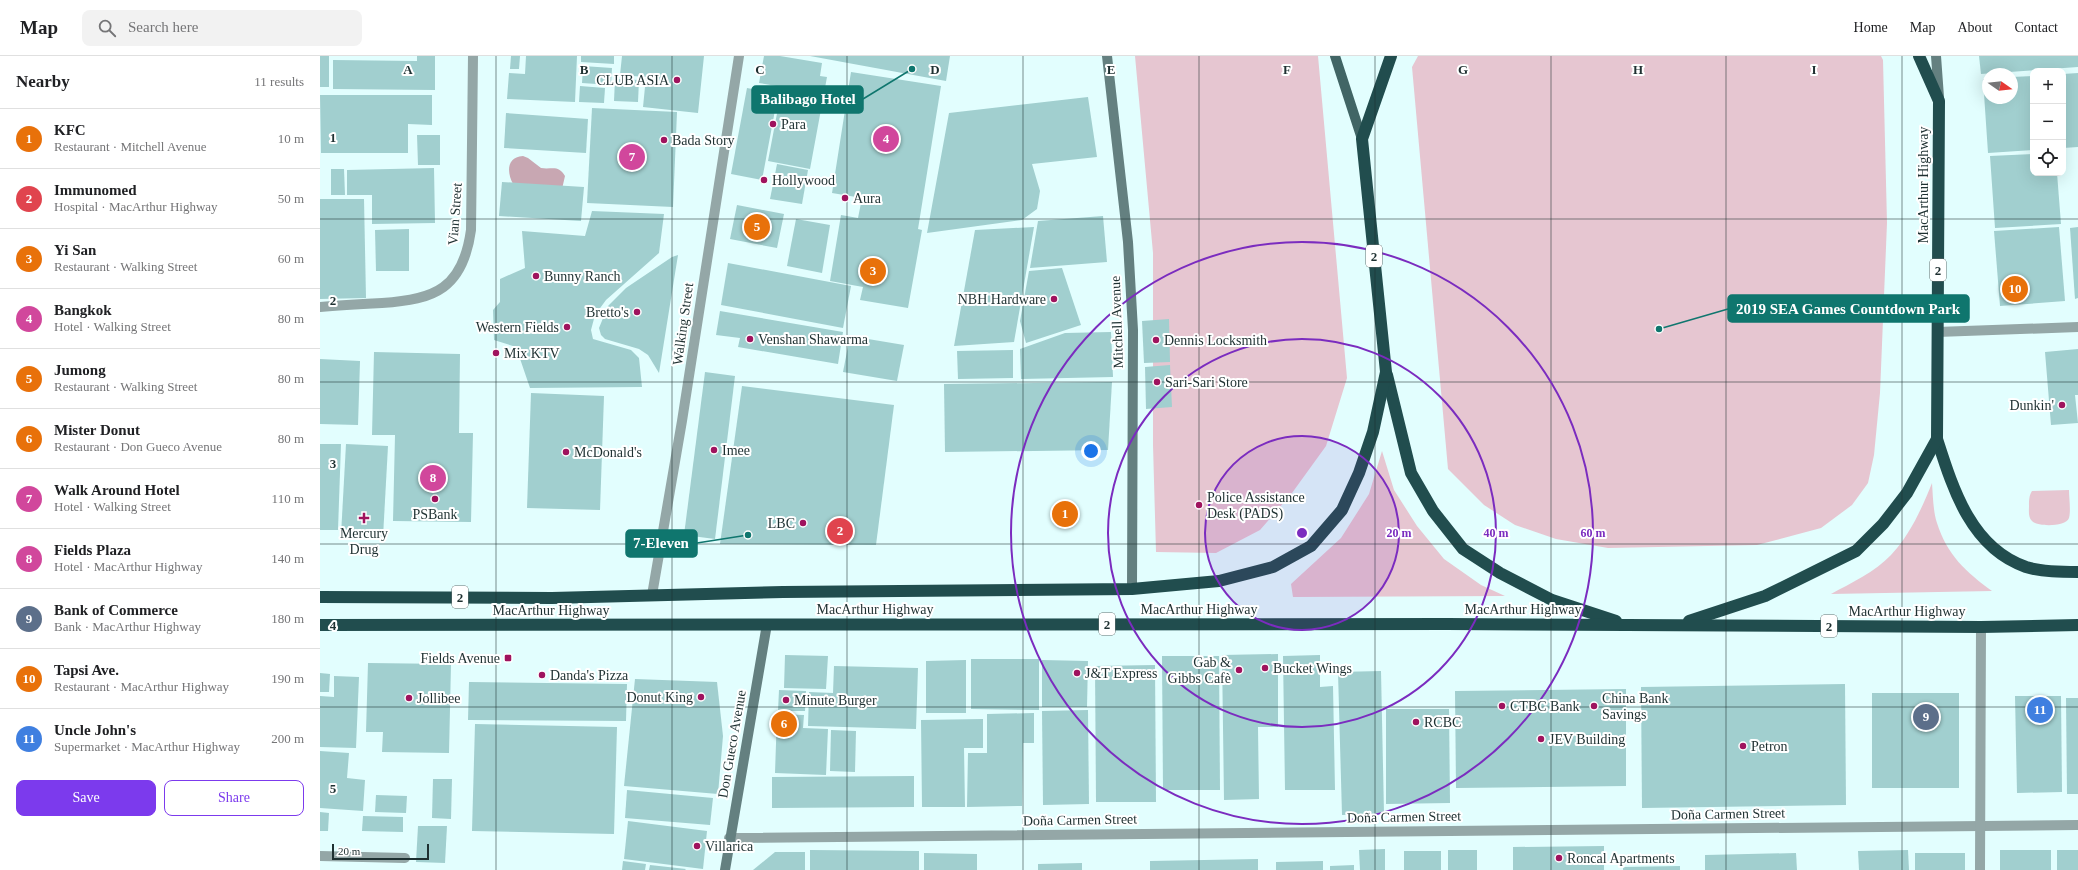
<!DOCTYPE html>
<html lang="en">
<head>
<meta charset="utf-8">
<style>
  body { margin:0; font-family:"Times New Roman",serif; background:#f2f2f2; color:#202124 }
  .controls { position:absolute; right:12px; top:12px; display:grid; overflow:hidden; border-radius:8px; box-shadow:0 4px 16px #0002 }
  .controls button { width:36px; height:36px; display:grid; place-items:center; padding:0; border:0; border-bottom:1px solid #e0e0e0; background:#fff; color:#202124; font:20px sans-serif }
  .compass { position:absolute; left:1662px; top:12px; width:36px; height:36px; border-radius:50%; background:#fff; box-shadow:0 4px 16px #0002; rotate:104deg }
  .scale { position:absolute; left:12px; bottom:10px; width:97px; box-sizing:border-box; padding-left:4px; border:2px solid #1e3031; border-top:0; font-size:11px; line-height:14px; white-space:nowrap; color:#1e3031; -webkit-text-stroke:3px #fff; paint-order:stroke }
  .you { position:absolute; left:771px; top:395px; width:14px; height:14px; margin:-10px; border:3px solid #fff; border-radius:50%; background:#1a73e8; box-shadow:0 0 0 6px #1a73e833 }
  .badge { display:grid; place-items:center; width:26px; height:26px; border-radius:50%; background:#7c3aed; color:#fff; font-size:13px; font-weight:700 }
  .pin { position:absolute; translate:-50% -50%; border:2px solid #fff; box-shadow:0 1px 4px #0006 }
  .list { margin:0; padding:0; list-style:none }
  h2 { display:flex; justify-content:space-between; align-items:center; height:52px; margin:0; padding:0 16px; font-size:17px }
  h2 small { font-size:13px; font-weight:400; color:#757577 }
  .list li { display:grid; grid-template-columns:26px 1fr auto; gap:12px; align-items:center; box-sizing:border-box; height:60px; padding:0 16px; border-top:1px solid #e0e0e0 }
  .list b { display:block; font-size:15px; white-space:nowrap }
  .list p { margin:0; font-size:13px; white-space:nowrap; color:#757577 }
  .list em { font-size:13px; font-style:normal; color:#757577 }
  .actions { display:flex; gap:8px; padding:12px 16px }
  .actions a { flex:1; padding:9px 0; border:1px solid #7c3aed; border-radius:8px; text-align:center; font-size:14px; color:#7c3aed }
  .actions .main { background:#7c3aed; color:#fff }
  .icon { flex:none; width:22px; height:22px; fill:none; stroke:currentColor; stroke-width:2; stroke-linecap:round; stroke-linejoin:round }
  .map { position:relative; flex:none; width:1758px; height:814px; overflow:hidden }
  header { display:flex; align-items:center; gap:24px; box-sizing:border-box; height:56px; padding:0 20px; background:#fff; border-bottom:1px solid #e0e0e0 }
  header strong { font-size:19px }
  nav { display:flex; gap:22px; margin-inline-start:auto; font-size:14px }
  .search { width:280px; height:36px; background:#f2f2f2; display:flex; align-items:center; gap:10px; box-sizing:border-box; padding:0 14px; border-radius:8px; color:#757577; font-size:15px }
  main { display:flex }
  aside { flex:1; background:#fff }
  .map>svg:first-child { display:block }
  .green { fill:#e6c6d1 }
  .water { fill:#c8a7b2 }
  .building { fill:#a1cfcf }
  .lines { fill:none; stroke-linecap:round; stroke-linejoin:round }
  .street { stroke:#94a7a7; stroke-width:10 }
  .secondary { stroke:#648080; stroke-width:10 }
  .primary { stroke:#416565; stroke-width:10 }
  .highway { stroke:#214d4e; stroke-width:12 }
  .grid { fill:none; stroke:#1e3031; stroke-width:1; stroke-opacity:0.55 }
  .ring { fill:none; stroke:#7b2cbf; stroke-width:2 }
  .poi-dot { fill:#9f135e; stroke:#fff; stroke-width:1.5 }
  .labels { text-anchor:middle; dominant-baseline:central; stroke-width:4; stroke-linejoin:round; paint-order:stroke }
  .shield { fill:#fff; stroke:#626e6f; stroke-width:1 }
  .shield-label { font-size:13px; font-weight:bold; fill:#1e3031 }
  .poi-label { font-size:14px; fill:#1e3031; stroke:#fff; text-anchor:start }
  .street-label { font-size:14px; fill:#1e3031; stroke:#fff }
  .grid-label { font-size:13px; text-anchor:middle; font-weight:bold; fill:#1e3031; stroke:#fff; stroke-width:4; stroke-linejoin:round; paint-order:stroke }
  .centre { fill:#7b2cbf; stroke:#fff; stroke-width:2 }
  .ring-label { font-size:12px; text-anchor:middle; font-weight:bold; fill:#7b2cbf; stroke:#fff; stroke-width:4; stroke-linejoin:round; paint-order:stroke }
  .leader { fill:none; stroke:#0f766e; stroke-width:1.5 }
  .callout-dot { fill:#0f766e; stroke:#fff; stroke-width:1.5 }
  .callout { fill:#0f766e; stroke:#0f766e; stroke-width:1.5 }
  .callout-label { font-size:15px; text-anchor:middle; font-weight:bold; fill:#fff }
</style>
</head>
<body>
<header>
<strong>Map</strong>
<div class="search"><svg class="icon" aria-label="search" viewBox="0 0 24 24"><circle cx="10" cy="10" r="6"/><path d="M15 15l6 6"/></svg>Search here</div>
<nav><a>Home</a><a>Map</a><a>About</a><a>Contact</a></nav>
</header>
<main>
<aside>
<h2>Nearby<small>11 results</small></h2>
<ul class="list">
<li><span class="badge" style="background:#e8710a">1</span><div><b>KFC</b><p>Restaurant · Mitchell Avenue</p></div><em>10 m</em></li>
<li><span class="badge" style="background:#e0444e">2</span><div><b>Immunomed</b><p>Hospital · MacArthur Highway</p></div><em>50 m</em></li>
<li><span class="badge" style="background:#e8710a">3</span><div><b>Yi San</b><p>Restaurant · Walking Street</p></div><em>60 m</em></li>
<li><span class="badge" style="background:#d1479c">4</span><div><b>Bangkok</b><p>Hotel · Walking Street</p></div><em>80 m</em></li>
<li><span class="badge" style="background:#e8710a">5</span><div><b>Jumong</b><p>Restaurant · Walking Street</p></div><em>80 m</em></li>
<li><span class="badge" style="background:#e8710a">6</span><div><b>Mister Donut</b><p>Restaurant · Don Gueco Avenue</p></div><em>80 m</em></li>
<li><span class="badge" style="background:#d1479c">7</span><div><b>Walk Around Hotel</b><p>Hotel · Walking Street</p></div><em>110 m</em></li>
<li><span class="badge" style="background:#d1479c">8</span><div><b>Fields Plaza</b><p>Hotel · MacArthur Highway</p></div><em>140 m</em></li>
<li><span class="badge" style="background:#5c6f8a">9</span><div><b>Bank of Commerce</b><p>Bank · MacArthur Highway</p></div><em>180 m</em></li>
<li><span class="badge" style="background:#e8710a">10</span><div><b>Tapsi Ave.</b><p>Restaurant · MacArthur Highway</p></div><em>190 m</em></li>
<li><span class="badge" style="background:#3f7fe0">11</span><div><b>Uncle John's</b><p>Supermarket · MacArthur Highway</p></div><em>200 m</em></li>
</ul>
<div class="actions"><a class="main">Save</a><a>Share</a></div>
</aside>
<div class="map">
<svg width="1758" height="814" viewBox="0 0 1758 814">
  <rect width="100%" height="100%" fill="#e2fefe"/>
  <g class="green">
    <polygon points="815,0 998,0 1027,322 1006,390 972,437 940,474 896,497 836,496 833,389 833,197"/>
    <polygon points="1098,0 1561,0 1563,4 1567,167 1560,337 1554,399 1548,427 1532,449 1501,472 1437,489 1288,492 1236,483 1195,469 1164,449 1128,413 1092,11"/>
    <polygon points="1062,395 1074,434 1097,470 1124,503 1161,529 1185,540 973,541 971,528 1021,482 1049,438"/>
    <path d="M1612,427c1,13 1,28 5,40 10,32 29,49 55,68l-161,3c20,-11 44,-22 60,-39 19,-20 31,-47 41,-72z"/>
    <path d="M1749,434c0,8 2,20 0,28 -3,9 -32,9 -37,3 -4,-4 -3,-10 -3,-15 0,-6 0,-10 3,-15z"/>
  </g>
  <path class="water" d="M203,100l5,2 13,10c11,2 17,-4 24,8l-3,13 -49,-5c-6,-11 -7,-27 10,-28z"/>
  <g class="building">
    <rect x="0" y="0" width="9" height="31"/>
    <polygon points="97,0 115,0 115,34 13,33 13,4 97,5"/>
    <polygon points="191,0 200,0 199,13 190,13"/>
    <polygon points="206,0 257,0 255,46 187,43 189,17 205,18"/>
    <polygon points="261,0 294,0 294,8 261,6"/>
    <polygon points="302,0 384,0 378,57 323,51 326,21 300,19"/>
    <polygon points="444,0 460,0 502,7 500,20 507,21 490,113 448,105 462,31 439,27"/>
    <polygon points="490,0 630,0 626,25"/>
    <polygon points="1659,0 1758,0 1758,11 1661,18"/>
    <polygon points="263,10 292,12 291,29 262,27"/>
    <polygon points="531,16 621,30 598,173 602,174 588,252 540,244 543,231 510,225 521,159 538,162 542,142 512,137"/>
    <polygon points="1758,17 1758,91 1743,92 1743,18"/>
    <polygon points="1713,20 1713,94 1668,97 1663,23 1668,23 1668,42 1692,42 1692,21"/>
    <polygon points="295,23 319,24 318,46 294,45"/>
    <polygon points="260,30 285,32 284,47 259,46"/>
    <polygon points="427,32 458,38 442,124 411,118"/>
    <polygon points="0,39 112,39 112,69 88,68 88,97 1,97"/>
    <polygon points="768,41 777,101 712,108 720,135 717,153 702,164 607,177 629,57"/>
    <polygon points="272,52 357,56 353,151 267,147"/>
    <polygon points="186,57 268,63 266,97 184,92"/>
    <polygon points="97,79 120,79 120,109 98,109"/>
    <polygon points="1713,98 1713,117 1737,117 1741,168 1675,172 1670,100"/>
    <polygon points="457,108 488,114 482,148 450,143"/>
    <polygon points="114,112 115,167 52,168 52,139 27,139 27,114"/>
    <polygon points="11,113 24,113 25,139 11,139"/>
    <polygon points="182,126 264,131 261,165 179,160"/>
    <polygon points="0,143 44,143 46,242 0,243"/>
    <polygon points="417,149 464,158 457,192 410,183"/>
    <polygon points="272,155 344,158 339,197 286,244 275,259 271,274 273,283 311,294 319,302 322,331 210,332 196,291 174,284 173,254 180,246 180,223 205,212 202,175 265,180"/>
    <polygon points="783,160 787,206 710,212 718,165"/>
    <polygon points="476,163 510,169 502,217 467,210"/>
    <polygon points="714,171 694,286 634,290 655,174"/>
    <polygon points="1739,171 1745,245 1680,250 1674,175"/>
    <polygon points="1758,171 1758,242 1755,243 1750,172"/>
    <polygon points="89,173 89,215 56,215 55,174"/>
    <polygon points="358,199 339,317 328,299 319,293 285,283 281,279 279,272 288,250 306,232 352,201"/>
    <polygon points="408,207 531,230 523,272 401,249"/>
    <polygon points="742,212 761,269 706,287 700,265 709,215"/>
    <polygon points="400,255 523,276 518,308 418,291 420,282 396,279"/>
    <polygon points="849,263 850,306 824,307 822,265"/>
    <polygon points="791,276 793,321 701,323 700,293 745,277"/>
    <polygon points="530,280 584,289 577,325 523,316"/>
    <polygon points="1758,293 1758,339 1755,339 1758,367 1731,369 1725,296"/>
    <polygon points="693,294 693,322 638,323 637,295"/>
    <polygon points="54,296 140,298 139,377 153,377 151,466 73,465 75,379 52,379"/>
    <polygon points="0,303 40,305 38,369 0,368"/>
    <polygon points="850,309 852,351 826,353 825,311"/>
    <polygon points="385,316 415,320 395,483 364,479"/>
    <polygon points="792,326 788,394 625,396 624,328"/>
    <polygon points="422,330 574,349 556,489 400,488"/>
    <polygon points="211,337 284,340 280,454 207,452"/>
    <polygon points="0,388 21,388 18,474 0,474"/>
    <polygon points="26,388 68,390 63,481 21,479"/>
    <polygon points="958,598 958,671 938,671 939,743 904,744 902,599"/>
    <polygon points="465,599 508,600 506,633 464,632"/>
    <polygon points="1000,599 1000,631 1013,630 1015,734 965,734 963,600"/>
    <polygon points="842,600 899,600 900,734 843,734"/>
    <polygon points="651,603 719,603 719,654 651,653"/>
    <polygon points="646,604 646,657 606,657 606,605"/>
    <polygon points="722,604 768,605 767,651 722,651"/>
    <polygon points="48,607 131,608 129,697 62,696 63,676 46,676"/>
    <polygon points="835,609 836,746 776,746 775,610"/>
    <polygon points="514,610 598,612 596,673 488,670 489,636 513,637"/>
    <polygon points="1061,615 1064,758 1022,759 1018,616"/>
    <polygon points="0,617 10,618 9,636 0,636"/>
    <polygon points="14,620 39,621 36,692 0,691 0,640 14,641"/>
    <polygon points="315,623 397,626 403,680 398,738 304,730"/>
    <polygon points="149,626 307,628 306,665 148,664"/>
    <polygon points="1525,628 1526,749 1322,752 1321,631"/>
    <polygon points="1306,633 1306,730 1136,732 1135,635"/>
    <polygon points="459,634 486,635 485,655 458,655"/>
    <rect x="1552" y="637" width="87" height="95"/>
    <polygon points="1695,640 1741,640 1742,736 1697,737"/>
    <polygon points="1746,642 1758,642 1758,738 1747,738"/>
    <polygon points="1066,653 1129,653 1130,747 1066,748"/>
    <polygon points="768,654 769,748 723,749 722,655"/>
    <polygon points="714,657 714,687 703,687 702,750 647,751 648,697 667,697 667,658"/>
    <polygon points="457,658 484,659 483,672 508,673 506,719 455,717"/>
    <polygon points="663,663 663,692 644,692 645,751 602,751 601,664"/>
    <polygon points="155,668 297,671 294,778 152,775"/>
    <polygon points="511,674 536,675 535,716 510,715"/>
    <polygon points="0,695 29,697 27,722 45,724 43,755 0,752"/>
    <polygon points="594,720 594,751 452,752 452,721"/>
    <polygon points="113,723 132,723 131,763 112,762"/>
    <polygon points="307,734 393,742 390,769 305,762"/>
    <polygon points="56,739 87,740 86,757 55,756"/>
    <polygon points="0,756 9,757 8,775 0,775"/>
    <polygon points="43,760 83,761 83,776 42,775"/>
    <polygon points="308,765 387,775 383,813 304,803"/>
    <polygon points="98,770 127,770 125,807 96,806"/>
    <polygon points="1284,790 1284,814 1193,814 1193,791"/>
    <polygon points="1065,793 1065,814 1040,814 1039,794"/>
    <polygon points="490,794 599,795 599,814 490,814"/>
    <rect x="1128" y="794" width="29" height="20"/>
    <polygon points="1588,794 1589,814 1539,814 1538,795"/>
    <rect x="1680" y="794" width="51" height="20"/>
    <rect x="1737" y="794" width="21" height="20"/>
    <rect x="1084" y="795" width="37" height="19"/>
    <polygon points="455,796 485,796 485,814 433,814"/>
    <polygon points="604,797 657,798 657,814 604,814"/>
    <polygon points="1476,797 1477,814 1385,814 1385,799"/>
    <rect x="1595" y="797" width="50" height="17"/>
    <polygon points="938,803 938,814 830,814 830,805"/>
    <polygon points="303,805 326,808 325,814 302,814"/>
    <polygon points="1003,805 1003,814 956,814 956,806"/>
    <polygon points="762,807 762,814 718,814 718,808"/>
    <polygon points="330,809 366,813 365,814 329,814"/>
    <polygon points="1034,809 1034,814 1010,814 1010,810"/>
    <polygon points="1360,810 1360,814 1303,814 1303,811"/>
  </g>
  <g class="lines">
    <g class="street">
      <path d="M0,251c21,-2 41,-3 62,-4 53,-3 81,-15 89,-73l2,-174"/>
      <polyline points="1617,276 1758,271"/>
      <polyline points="332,539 362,365 419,0"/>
      <polyline points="409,782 1758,769"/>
      <polyline points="0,800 85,802"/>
      <polyline points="1660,814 1661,571"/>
    </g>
    <g class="secondary">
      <polyline points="787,0 808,186 813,274 812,533"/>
      <polyline points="1616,0 1619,41"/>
      <polyline points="405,814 447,568"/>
    </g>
    <polyline class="primary" points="1015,0 1042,83"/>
    <g class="highway">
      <path d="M1599,0l20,45 -2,338c16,50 34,109 89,128 16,5 36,5 52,5"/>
      <polyline points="1067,319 1091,417 1113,455 1143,493 1180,517 1232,544 1296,565"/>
      <polyline points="0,541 232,542 463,536 812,533 899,525 953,511 991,490 1022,454 1039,417 1053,376 1066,316 1042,83 1071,0"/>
      <polyline points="1369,565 1445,540 1536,495 1563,468 1587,437 1617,383"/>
      <polyline points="0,569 1127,568 1661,571 1758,569"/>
    </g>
  </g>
  <path class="grid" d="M176,0v814M352,0v814M527,0v814M703,0v814M879,0v814M1055,0v814M1231,0v814M1406,0v814M1582,0v814M0,163h1758M0,326h1758M0,488h1758M0,651h1758"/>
  <circle cx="982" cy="477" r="97" fill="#7b2cbf" fill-opacity=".12"/>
  <g class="ring">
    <circle cx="982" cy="477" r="97"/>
    <circle cx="982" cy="477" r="194"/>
    <circle cx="982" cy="477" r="291"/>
  </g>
  <g class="poi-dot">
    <circle cx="357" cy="24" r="4"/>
    <circle cx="453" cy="68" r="4"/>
    <circle cx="344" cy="84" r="4"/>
    <circle cx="444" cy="124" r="4"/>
    <circle cx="525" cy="142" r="4"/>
    <circle cx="216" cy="220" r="4"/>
    <circle cx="734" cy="243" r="4"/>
    <circle cx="317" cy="256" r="4"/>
    <circle cx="247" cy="271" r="4"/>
    <circle cx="430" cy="283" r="4"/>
    <circle cx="836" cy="284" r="4"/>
    <circle cx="176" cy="297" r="4"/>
    <circle cx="837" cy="326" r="4"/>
    <circle cx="1742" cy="349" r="4"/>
    <circle cx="394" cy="394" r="4"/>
    <circle cx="246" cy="396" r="4"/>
    <circle cx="115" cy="443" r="4"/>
    <circle cx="879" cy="449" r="4"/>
    <path d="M42 456h4v4h4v4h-4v4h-4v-4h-4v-4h4z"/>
    <circle cx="483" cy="467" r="4"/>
    <rect x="184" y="598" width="8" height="8" rx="2"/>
    <circle cx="945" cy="612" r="4"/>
    <circle cx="919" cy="614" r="4"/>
    <circle cx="757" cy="617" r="4"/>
    <circle cx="222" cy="619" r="4"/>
    <circle cx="381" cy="641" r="4"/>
    <circle cx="89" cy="642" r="4"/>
    <circle cx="466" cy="644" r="4"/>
    <circle cx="1182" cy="650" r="4"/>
    <circle cx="1274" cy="650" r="4"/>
    <circle cx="1096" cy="666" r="4"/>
    <circle cx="1221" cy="683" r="4"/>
    <circle cx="1423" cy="690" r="4"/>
    <circle cx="377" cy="790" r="4"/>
    <circle cx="1239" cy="802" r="4"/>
  </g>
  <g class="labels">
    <g class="shield">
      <rect x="1046" y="189" width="16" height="22" rx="3"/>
      <rect x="1610" y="203" width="16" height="22" rx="3"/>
      <rect x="132" y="530" width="16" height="22" rx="3"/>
      <rect x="779" y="557" width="16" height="22" rx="3"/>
      <rect x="1501" y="559" width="16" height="22" rx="3"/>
    </g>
    <g class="shield-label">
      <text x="1054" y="200">2</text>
      <text x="1618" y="214">2</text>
      <text x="140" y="541">2</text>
      <text x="787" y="568">2</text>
      <text x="1509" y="570">2</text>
    </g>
    <g class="poi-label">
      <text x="349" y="24" text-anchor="end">CLUB ASIA</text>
      <text x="461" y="68">Para</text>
      <text x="352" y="84">Bada Story</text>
      <text x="452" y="124">Hollywood</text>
      <text x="533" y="142">Aura</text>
      <text x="224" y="220">Bunny Ranch</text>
      <text x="726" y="243" text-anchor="end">NBH Hardware</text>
      <text x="309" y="256" text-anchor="end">Bretto's</text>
      <text x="239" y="271" text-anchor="end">Western Fields</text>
      <text x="438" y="283">Venshan Shawarma</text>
      <text x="844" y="284">Dennis Locksmith</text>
      <text x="184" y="297">Mix KTV</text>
      <text x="845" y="326">Sari-Sari Store</text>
      <text x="1734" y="349" text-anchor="end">Dunkin'</text>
      <text x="402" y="394">Imee</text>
      <text x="254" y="396">McDonald's</text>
      <text x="887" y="441">Police Assistance<tspan x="887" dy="16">Desk (PADS)</tspan></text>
      <text x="115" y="458" text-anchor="middle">PSBank</text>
      <text x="475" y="467" text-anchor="end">LBC</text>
      <text x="44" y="477" text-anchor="middle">Mercury<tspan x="44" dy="16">Drug</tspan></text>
      <text x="180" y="602" text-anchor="end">Fields Avenue</text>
      <text x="911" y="606" text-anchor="end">Gab &amp;<tspan x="911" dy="16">Gibbs Cafè</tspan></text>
      <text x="953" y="612">Bucket Wings</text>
      <text x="765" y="617">J&amp;T Express</text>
      <text x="230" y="619">Danda's Pizza</text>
      <text x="373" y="641" text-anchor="end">Donut King</text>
      <text x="97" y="642">Jollibee</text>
      <text x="1282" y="642">China Bank<tspan x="1282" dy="16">Savings</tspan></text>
      <text x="474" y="644">Minute Burger</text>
      <text x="1190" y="650">CTBC Bank</text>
      <text x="1104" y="666">RCBC</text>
      <text x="1229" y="683">JEV Building</text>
      <text x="1431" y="690">Petron</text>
      <text x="385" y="790">Villarica</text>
      <text x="1247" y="802">Roncal Apartments</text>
    </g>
    <g class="street-label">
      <text transform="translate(1603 129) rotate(-90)">MacArthur Highway</text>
      <text transform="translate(135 158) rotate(-86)">Vian Street</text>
      <text transform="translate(797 266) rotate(-92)">Mitchell Avenue</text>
      <text transform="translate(363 268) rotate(-82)">Walking Street</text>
      <text x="555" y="553">MacArthur Highway</text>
      <text x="879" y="553">MacArthur Highway</text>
      <text x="1203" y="553">MacArthur Highway</text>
      <text x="231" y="554">MacArthur Highway</text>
      <text x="1587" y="555">MacArthur Highway</text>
      <text transform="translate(412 688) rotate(-80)">Don Gueco Avenue</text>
      <text transform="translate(1408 758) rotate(-1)">Doña Carmen Street</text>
      <text transform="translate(1084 761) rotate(-1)">Doña Carmen Street</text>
      <text transform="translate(760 764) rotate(-1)">Doña Carmen Street</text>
    </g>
  </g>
  <g class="grid-label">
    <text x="88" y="18">A</text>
    <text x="264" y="18">B</text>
    <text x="440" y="18">C</text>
    <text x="615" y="18">D</text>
    <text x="791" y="18">E</text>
    <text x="967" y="18">F</text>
    <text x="1143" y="18">G</text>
    <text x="1318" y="18">H</text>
    <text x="1494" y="18">I</text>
    <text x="13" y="86">1</text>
    <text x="13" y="249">2</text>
    <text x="13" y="412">3</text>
    <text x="13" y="574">4</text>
    <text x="13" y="737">5</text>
  </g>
  <circle cx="982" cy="477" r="6" class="centre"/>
  <g class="ring-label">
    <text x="1079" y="481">20 m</text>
    <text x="1176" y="481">40 m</text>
    <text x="1273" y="481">60 m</text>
  </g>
  <path class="leader" d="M592 13L543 43M1339 273L1408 253M428 479L377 487"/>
  <g class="callout-dot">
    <circle cx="592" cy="13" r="4"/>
    <circle cx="1339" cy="273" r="4"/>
    <circle cx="428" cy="479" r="4"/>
  </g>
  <g class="callout">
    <rect x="432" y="30" width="111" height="27" rx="4"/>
    <rect x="1408" y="239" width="241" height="27" rx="4"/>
    <rect x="306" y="474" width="71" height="27" rx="4"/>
  </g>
  <g class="callout-label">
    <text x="488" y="48">Balibago Hotel</text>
    <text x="1528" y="258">2019 SEA Games Countdown Park</text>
    <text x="341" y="492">7-Eleven</text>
  </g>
</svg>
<div class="controls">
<button>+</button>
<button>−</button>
<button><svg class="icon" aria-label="locate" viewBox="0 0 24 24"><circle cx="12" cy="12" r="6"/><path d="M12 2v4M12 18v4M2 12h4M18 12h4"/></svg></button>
</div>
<svg class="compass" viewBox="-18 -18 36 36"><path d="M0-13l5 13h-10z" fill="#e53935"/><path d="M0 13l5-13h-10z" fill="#757577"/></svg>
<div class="scale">20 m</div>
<div class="you"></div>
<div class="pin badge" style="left:745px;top:458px;background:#e8710a">1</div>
<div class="pin badge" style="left:520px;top:475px;background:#e0444e">2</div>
<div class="pin badge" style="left:553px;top:215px;background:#e8710a">3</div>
<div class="pin badge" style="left:566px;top:83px;background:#d1479c">4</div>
<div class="pin badge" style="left:437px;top:171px;background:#e8710a">5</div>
<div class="pin badge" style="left:464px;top:668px;background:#e8710a">6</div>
<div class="pin badge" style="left:312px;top:101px;background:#d1479c">7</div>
<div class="pin badge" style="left:113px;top:422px;background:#d1479c">8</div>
<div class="pin badge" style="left:1606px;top:661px;background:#5c6f8a">9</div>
<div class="pin badge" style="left:1695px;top:233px;background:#e8710a">10</div>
<div class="pin badge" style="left:1720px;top:654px;background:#3f7fe0">11</div>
</div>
</main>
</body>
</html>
